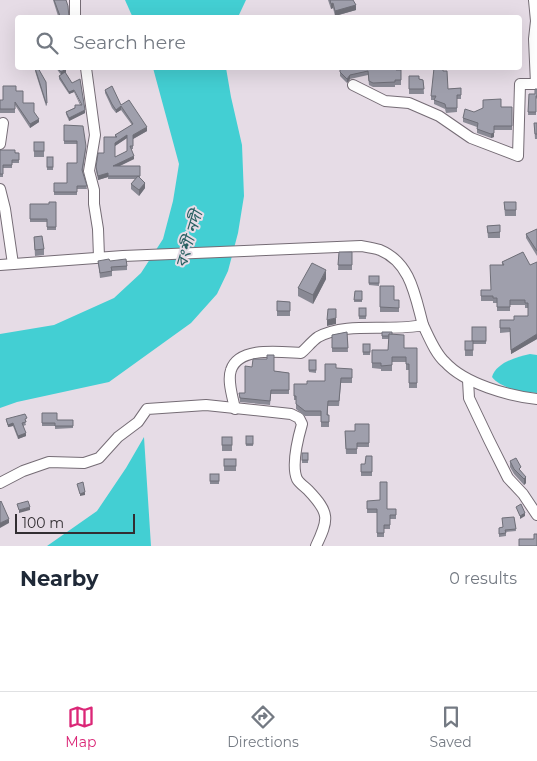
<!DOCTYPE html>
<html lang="en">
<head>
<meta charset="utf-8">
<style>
  body { margin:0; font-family:Montserrat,"Noto Sans Bengali",sans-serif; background:#f2f2f3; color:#1f2937 }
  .scale { position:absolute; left:15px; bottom:12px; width:120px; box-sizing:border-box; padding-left:5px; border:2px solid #322e32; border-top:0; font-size:14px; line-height:18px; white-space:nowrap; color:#322e32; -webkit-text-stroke:4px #e6dce6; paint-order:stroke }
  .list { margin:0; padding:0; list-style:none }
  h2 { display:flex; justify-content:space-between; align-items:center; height:65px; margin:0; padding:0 20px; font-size:21px }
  h2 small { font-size:16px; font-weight:400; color:#747a83 }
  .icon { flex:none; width:28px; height:28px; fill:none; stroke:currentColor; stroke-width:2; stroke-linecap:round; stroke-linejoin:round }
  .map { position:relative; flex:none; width:537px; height:546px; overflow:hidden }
  .search { position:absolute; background:#fff; box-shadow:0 5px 20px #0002; left:15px; right:15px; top:15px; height:55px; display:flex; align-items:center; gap:12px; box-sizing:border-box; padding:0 18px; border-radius:5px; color:#747a83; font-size:19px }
  .sheet { height:145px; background:#fff }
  nav { display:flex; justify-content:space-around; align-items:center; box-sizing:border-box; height:70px; border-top:1px solid #e0e1e3; background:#fff; font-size:14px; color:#747a83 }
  nav a { display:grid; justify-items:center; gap:2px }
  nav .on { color:#db2777 }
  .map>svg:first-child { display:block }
  .water { fill:#43cfd3 }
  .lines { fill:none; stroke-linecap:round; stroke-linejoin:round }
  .minor-casing { stroke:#756c75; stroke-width:12 }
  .minor { stroke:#fff; stroke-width:10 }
  .wall { fill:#898994; fill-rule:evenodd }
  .shaded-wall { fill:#6f6f78 }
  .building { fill:#9f9fac; stroke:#6f6f78; fill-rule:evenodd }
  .labels { text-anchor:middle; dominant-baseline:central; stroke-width:4; stroke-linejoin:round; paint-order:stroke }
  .water-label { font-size:16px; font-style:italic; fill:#296162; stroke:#e6dce6 }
</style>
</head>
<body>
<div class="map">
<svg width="537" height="546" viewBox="0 0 537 546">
  <rect width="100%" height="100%" fill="#e6dce6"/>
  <g class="water">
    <polygon points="125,0 246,0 238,17 133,18"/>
    <polygon points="153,68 226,68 231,97 242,145 244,196 238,233 228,271 217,294 191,323 109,382 17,402 0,408 0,334 54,325 114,298 141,273 163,239 173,201 179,164"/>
    <path d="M530,354l7,1v38c-13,0 -37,-5 -45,-16 4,-14 24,-20 38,-23z"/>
    <polygon points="144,437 151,546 47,546 97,511 126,468"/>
  </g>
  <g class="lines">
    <defs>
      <g id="minor">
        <polyline points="534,0 536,21 534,39 536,84"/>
        <polyline points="75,18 75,0"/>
        <polyline points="86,68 95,135 89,171 94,190 94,204 98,229 99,257"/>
        <polyline points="353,85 385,101 409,103 439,116 471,138 518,156 520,84 537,84"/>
        <polyline points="0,144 3,123"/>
        <polyline points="0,189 5,209 13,264"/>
        <path d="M0,265l123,-9 238,-10c6,1 13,2 19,4 31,13 35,46 43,75"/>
        <polyline points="468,380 469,398 489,440 508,478 523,494 537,515"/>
        <path d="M235,409c-2,-11 -8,-28 -4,-39 8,-24 49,-18 70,-17 6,-5 10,-11 17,-16 29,-16 73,-5 105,-12 6,12 12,28 22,37 20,22 64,34 92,37"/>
        <path d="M0,483l23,-12 26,-9 35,1 15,-5 19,-21 20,-15 9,-13 59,-4 85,9 8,4 3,6c-4,14 -11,41 -5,55 2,4 8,8 11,11 22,23 21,29 8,56"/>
      </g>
    </defs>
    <use href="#minor" class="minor-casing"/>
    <use href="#minor" class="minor"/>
  </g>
  <g class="wall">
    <polygon points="53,0 66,0 69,18 58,16"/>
    <polygon points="328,0 353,0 356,10 335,16 333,8 331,9"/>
    <polygon points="35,68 46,82 47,105 46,106 35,71"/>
    <polygon points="56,68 66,68 66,72 61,75"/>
    <polygon points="92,68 115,68 115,70 93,70"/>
    <polygon points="340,68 401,70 401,85 395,85 395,87 373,87 369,85 368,75 350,79 347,83 340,76"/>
    <polygon points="443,71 448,89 461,88 461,99 457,99 457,112 446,113 445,109 434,104 434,100 431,100 431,96"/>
    <polygon points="65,72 85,113 69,121 66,114 66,112 80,105 74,92 69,94 59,79 59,76"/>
    <polygon points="409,76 423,80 424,94 409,94"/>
    <polygon points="537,89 537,99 536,98 536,115 528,115 529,94 535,94"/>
    <path d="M105,90l42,41 -14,8v10h-2l3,10 -14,7h20v13l5,9 -6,8 -8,-7v-5l4,-5h-27v-2l-10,3 -2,-9v-4l19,-30v-2l17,-10 -11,-15 -5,3 -4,-5 -7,-15zM127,138v13l-12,6v-11z"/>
    <polygon points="16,91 23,103 34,112 39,122 30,128 15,105 15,113 0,113 0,100 3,100"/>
    <polygon points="501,107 512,107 512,130 494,130 494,137 491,138 477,133 477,127 463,122 463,118 474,112"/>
    <polygon points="534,123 537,123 537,139 535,139"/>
    <polygon points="64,125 86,149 83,171 87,189 77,189 77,195 54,195 54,183 67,183 77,163 77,144 64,144"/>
    <rect x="34" y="142" width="10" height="15"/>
    <polygon points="0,150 19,153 19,163 12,163 12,168 3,168 3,177 0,177"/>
    <rect x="47" y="157" width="6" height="13"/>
    <polygon points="56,202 56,230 47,230 47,222 30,222 30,204 49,204"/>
    <polygon points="504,202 516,202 516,216 505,216"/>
    <polygon points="500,225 500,238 488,238 487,226"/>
    <polygon points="537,229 537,256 526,238 526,234"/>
    <polygon points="34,237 44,249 44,255 35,256"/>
    <polygon points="339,252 352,252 352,270 338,270"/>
    <polygon points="523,252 537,339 511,354 510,332 500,333 500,320 514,320 528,316 528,308 525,308 525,305 510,305 510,311 497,311 497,303 493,303 493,301 481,301 481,290 491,290 502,265 502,262"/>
    <polygon points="98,261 110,261 127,266 127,270 112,271 112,276 100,278"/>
    <polygon points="369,276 379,276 379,286 369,285"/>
    <polygon points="326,279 313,304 298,296 298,288"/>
    <polygon points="380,286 394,300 399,300 399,312 380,312"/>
    <polygon points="355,291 362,291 362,302 354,302"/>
    <polygon points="277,301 290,302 290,316 277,316"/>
    <rect x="359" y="308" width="7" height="11"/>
    <polygon points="486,327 486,344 473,344 473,356 465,356 465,341 472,341"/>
    <polygon points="347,332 348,352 332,352 332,335"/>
    <polygon points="382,332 392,335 404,348 417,348 417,388 409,388 409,370 406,370 406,362 392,362 392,371 381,371 381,369 372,368 372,350 388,350 389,339 382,339"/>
    <rect x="363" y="344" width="7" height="11"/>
    <polygon points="309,360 316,360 316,373 309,372"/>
    <polygon points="252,367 274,371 289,373 289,394 271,394 270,405 240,402 239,393 245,393"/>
    <polygon points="352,369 352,383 341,383 339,406 328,406 328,415 329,415 329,427 321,427 321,416 305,416 296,409 296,400 294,400 294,384 307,384 325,381"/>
    <polygon points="42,413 57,420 73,420 73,428 55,429 55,426 42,426"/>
    <polygon points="6,419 27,421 25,422 26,425 23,426 26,436 18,439 13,426 8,427"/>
    <polygon points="369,424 369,447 357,447 357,454 346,454 345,431 355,431"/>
    <rect x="246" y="436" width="7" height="10"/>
    <rect x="222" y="437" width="10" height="14"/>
    <rect x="302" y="453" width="6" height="10"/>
    <polygon points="372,456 372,476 361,476 361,464 365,464"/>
    <rect x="224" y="459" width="12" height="12"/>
    <polygon points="510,461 521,471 526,483 524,485 514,474 510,467"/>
    <rect x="210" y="474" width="9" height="10"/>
    <polygon points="367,501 387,509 396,509 396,519 390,519 390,529 384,529 384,537 377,537 377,513 367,513"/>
    <polygon points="514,517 516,531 506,532 506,536 499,537 499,528 503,527"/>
  </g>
  <g class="shaded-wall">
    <polygon points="333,3 333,8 331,9 331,4"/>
    <polygon points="356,5 356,10 335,16 335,11"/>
    <polygon points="66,69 66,72 61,75 61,72"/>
    <polygon points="350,75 350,79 347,83 347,79"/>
    <polygon points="74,90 74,92 69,94 69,92"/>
    <polygon points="121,106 121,110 116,113 116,110"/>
    <polygon points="85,110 85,113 69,121 69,118"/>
    <polygon points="39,119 39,122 30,128 30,124"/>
    <polygon points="147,127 147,131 133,139 133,135"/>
    <polygon points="494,133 494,137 491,138 491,134"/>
    <polygon points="127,135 127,138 115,146 115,143"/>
    <polygon points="134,156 134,159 113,169 113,166"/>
    <polygon points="108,173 108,177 98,180 98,176"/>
    <polygon points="145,183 145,188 139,196 139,190"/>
    <polygon points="326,270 326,279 313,304 313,295"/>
    <polygon points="336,318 336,324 327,326 327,320"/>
    <polygon points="537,334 537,339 511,354 511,350"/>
    <polygon points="13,423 13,426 8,427 8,425"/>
    <polygon points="26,433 26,436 18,439 18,436"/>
    <polygon points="526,477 526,483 524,485 524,479"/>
    <polygon points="85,492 85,495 80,496 80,494"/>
    <polygon points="30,507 30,510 19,513 19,510"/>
    <polygon points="525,513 525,516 520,519 520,516"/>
    <polygon points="9,519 9,523 0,528 0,523"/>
  </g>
  <g class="building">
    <polygon points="54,0 66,0 68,6 69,18 53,18 53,16 60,16"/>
    <polygon points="330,0 353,0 356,5 335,11 333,3 331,4"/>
    <polygon points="35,68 38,68 46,82 47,103 46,103"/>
    <polygon points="57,68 66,68 66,69 61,72"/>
    <polygon points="340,68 396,68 396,70 401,70 401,80 395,80 395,82 373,83 369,81 368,71 350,75 347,79 340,72"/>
    <polygon points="434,68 443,68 443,71 447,71 448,89 461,88 461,95 457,95 457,108 446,108 445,104 434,100 436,96 431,96"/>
    <polygon points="65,72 72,83 80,79 85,110 69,118 66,112 75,108 75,105 82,105 74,90 69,92 59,76"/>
    <polygon points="409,76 419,76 419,79 423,80 424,89 409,89"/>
    <polygon points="3,86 16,86 16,91 23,91 23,103 34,103 34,112 39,119 30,124 15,102 15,109 0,109 0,100 3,100"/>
    <path d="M112,86l9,19 8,-5 18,27 -14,8v11h-3l4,10 -21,10h27v10h-32v-3l-10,3 -2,-9 2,-14h6v-16h13l-2,-2 18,-11 -12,-18 -5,4 -4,-6 -7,-14zM127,135v16l-12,6v-14z"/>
    <polygon points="535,89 537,89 537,96 536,96 536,112 528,112 529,94 535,94"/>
    <polygon points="501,99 501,107 512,107 512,126 494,126 494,133 491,134 477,129 478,123 463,118 465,109 474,112 483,108 483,100"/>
    <polygon points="534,123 537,123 537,134 535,134"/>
    <polygon points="64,125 83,126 86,146 82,170 87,186 77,186 77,192 54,192 54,183 67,183 67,163 77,163 77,141 64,141"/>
    <rect x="34" y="142" width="10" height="9"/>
    <polygon points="0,150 15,150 15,153 19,153 19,160 12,160 12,165 3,165 3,174 0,174"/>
    <rect x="47" y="157" width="6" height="10"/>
    <polygon points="138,176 145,183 139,190 131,184"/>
    <polygon points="49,202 56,202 56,227 47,227 47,219 30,219 30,204 49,204"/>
    <polygon points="504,202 516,202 516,210 505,210"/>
    <polygon points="500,225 500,232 488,233 487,226"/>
    <polygon points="537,229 537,251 526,234"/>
    <polygon points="42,236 44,249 35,250 34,237"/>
    <polygon points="339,252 352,252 352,265 338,265"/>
    <polygon points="523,252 530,265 537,262 537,334 511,350 510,328 500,328 500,320 514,320 514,316 528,316 528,303 525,303 525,300 510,300 510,307 497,307 497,298 493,298 493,296 481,296 481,290 491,290 490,265 504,265 502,262"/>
    <polygon points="109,259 110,261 126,259 127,266 111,267 112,271 100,273 98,261"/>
    <polygon points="312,263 326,270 313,295 298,288"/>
    <rect x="369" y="276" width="10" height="7"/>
    <polygon points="380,286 394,286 394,300 399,300 399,308 380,307"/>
    <polygon points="355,291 362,291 362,300 354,300"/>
    <polygon points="277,301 290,302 290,311 277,311"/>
    <rect x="359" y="308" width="7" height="8"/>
    <polygon points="328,309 336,309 336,318 327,320"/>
    <rect x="472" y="327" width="14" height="14"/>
    <polygon points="347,332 348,348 332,348 332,335"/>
    <polygon points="382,332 392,332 392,335 389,334 389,336 382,336"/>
    <polygon points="389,334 404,335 404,348 417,348 417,383 409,383 409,364 406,364 406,357 392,357 392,365 381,366 381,363 372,363 372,350 388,350"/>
    <rect x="465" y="341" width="8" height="9"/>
    <rect x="363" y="344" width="7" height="8"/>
    <polygon points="267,355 274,355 274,371 289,373 289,390 271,390 270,401 240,398 239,393 245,393 245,366 252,367 253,359 267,359"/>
    <rect x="309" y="360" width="7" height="10"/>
    <polygon points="325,364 336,364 336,368 352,369 352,378 341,378 339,401 328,401 327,415 329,415 329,422 321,422 321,411 305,411 296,404 296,396 294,396 294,384 307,384 307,381 325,381"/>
    <polygon points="42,413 57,413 57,420 73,420 73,426 55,426 55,423 42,423"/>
    <polygon points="25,414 27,418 25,419 26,422 22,423 26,433 18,436 13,423 8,425 6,419"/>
    <polygon points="355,424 369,424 369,443 357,443 357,449 346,449 345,431 355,431"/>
    <rect x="246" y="436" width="7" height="8"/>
    <rect x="222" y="437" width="10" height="8"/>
    <rect x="302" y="453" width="6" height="7"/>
    <polygon points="366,456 372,456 372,472 361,472 361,464 365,464"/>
    <polygon points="516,458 521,467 519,469 526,477 524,479 514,469 510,461"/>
    <rect x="224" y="459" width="12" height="7"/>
    <rect x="210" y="474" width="9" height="7"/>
    <polygon points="83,482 85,492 80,494 77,484"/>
    <polygon points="380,482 387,482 387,509 396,509 396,515 390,515 390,525 384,525 384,533 377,533 377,509 367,509 367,501 380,500"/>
    <polygon points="1,501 9,519 0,523 0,502"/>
    <polygon points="28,501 30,507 19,510 17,504"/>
    <polygon points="521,504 525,513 520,516 516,507"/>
    <polygon points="514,517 516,529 505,530 506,533 499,534 499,528 503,527 502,518"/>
    <polygon points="534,534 537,534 537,546 519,546 519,539 534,539"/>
  </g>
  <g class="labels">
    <g class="water-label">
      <text transform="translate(189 239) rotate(-73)">বংশী নদী</text>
    </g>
  </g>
</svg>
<div class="scale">100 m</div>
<div class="search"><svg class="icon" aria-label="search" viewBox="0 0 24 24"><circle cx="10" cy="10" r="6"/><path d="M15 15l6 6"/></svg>Search here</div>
</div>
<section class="sheet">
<h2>Nearby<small>0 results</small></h2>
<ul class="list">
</ul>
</section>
<nav>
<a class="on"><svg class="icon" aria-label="map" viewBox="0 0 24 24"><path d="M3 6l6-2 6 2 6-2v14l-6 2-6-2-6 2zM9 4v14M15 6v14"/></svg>Map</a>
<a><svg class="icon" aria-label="directions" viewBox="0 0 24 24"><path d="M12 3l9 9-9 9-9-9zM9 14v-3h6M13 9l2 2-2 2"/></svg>Directions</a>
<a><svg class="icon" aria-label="saved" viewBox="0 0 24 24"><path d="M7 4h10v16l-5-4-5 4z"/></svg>Saved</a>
</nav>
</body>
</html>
